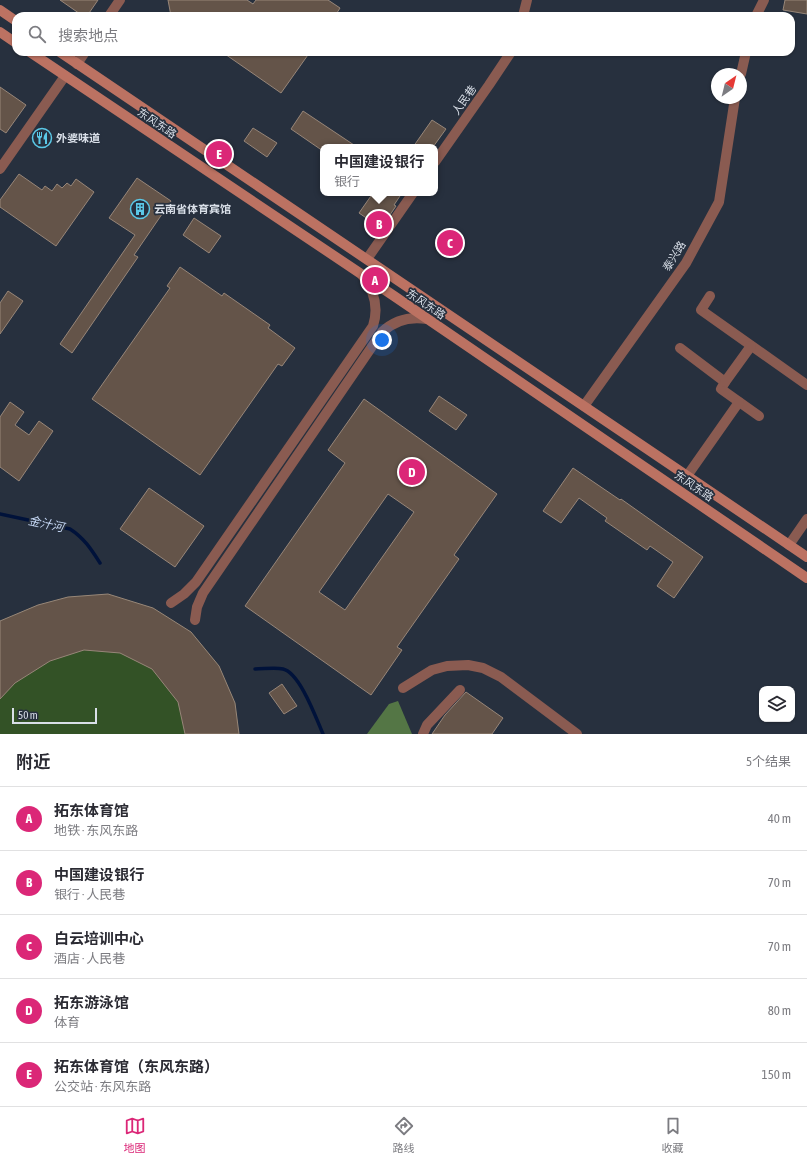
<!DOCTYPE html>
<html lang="zh">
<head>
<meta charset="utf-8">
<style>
  body { margin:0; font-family:"Asap Condensed","Noto Sans SC",sans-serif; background:#f7f7f7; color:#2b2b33 }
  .controls { position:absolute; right:12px; bottom:12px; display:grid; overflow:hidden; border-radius:8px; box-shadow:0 1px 3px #0004 }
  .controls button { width:36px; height:36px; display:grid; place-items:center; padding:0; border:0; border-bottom:1px solid #e1e1e2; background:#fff; color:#2b2b33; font:20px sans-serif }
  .compass { position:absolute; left:711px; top:68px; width:36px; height:36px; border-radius:50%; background:#fff; box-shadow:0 1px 3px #0004; rotate:35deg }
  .scale { position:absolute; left:12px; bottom:10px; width:85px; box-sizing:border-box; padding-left:4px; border:2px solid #d9dfe8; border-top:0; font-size:11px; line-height:14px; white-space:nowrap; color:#d9dfe8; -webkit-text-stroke:3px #27303e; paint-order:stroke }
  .you { position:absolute; left:382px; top:340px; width:14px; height:14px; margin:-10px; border:3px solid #fff; border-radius:50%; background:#1a73e8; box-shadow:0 0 0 6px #1a73e833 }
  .badge { display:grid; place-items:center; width:26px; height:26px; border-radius:50%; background:#db2777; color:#fff; font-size:13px; font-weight:700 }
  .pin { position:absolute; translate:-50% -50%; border:2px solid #fff; box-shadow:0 1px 4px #0006 }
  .popup { position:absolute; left:320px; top:144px; width:118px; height:52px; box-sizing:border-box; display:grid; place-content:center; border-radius:8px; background:#fff; filter:drop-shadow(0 1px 3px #0005); font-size:13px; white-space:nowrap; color:#7c7c81 }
  .popup b { font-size:15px; color:#2b2b33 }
  .popup::after { content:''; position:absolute; left:50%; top:100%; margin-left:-8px; border:8px solid transparent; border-top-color:#fff }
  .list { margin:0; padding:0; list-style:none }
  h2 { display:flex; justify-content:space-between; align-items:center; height:52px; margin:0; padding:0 16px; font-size:17px }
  h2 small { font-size:13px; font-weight:400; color:#7c7c81 }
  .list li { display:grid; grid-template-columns:26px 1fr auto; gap:12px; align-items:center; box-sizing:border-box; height:64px; padding:0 16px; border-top:1px solid #e1e1e2 }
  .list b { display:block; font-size:15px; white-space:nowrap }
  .list p { margin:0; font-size:13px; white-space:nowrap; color:#7c7c81 }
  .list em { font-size:13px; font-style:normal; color:#7c7c81 }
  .icon { flex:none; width:22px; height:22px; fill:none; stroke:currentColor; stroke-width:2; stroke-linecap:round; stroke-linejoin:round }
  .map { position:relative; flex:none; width:807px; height:734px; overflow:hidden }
  .search { position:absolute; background:#fff; box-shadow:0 1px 3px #0004; left:12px; right:12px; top:12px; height:44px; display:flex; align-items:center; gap:10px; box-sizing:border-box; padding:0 14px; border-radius:12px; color:#7c7c81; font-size:15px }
  .sheet { height:372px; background:#fff }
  nav { display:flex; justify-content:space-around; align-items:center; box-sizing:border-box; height:56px; border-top:1px solid #e1e1e2; background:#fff; font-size:11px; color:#7c7c81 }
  nav a { display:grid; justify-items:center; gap:2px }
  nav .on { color:#db2777 }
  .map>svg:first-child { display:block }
  .green { fill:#335226 }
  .forest { fill:#547645 }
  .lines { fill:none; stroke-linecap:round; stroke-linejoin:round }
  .stream { stroke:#00123a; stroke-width:3.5 }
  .building { fill:#645449; stroke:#978679; fill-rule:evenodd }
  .street { stroke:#8a5b51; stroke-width:10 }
  .secondary { stroke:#bc7262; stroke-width:10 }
  .labels { text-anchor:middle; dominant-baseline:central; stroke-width:3.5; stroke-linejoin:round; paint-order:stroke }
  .street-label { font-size:11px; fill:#d9dfe8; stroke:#27303e }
  .poi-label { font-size:11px; font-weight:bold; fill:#d9dfe8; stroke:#27303e; text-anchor:start }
  .water-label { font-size:12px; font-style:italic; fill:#c2d4f1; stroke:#27303e }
</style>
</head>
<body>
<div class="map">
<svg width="807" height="734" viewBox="0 0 807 734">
  <rect width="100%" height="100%" fill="#27303e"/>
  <polygon class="green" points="108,594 153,608 191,632 219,666 235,703 239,734 0,734 0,621 38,605 68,597"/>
  <polygon class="forest" points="398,701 412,734 367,734 389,704"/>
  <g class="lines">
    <g class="stream">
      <path d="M0,514l70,15c14,9 21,20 30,34"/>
      <path d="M255,669c9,0 20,-2 28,0 17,4 33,49 40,65"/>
    </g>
  </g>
  <g class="building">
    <polygon points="60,0 98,0 87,16 83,16"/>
    <polygon points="168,0 247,0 253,4 256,0 328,0 340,8 335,16 171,16"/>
    <polygon points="785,0 807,0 807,14 783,10"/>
    <polygon points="222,52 310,52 281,93"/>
    <polygon points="0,87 26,105 6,133 0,129"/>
    <polygon points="303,111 357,147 323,147 323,151 291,129"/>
    <polygon points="432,120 446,129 433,147 413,147"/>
    <polygon points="253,128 277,143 267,157 244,141"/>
    <polygon points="19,174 42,190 45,186 52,191 57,184 62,188 67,183 71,186 76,179 94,192 56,246 0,207 0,200"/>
    <polygon points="137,178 171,201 134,255 138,257 72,353 60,344 135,235 109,218"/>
    <polygon points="373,193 402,193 394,205 396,206 381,228 359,213"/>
    <polygon points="194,218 221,236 209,253 183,235"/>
    <polygon points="180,267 222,296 224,293 270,325 268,328 295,348 282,366 278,364 200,475 92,399 170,288 167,286"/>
    <polygon points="8,291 23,301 0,334 0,303"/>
    <polygon points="439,396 467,415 456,430 429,411"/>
    <path d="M364,399l133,95 -43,61 5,4 -62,88 5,3 -31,45 -126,-89 100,-143 -17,-13zM388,494l26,18 -69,98 -26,-18z"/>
    <polygon points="10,402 24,412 15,425 29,435 39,421 53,431 19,481 0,467 0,417"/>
    <polygon points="573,468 620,500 621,499 703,557 674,598 657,586 673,562 650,546 647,550 605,521 607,518 579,498 561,523 543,511"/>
    <polygon points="149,488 204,526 175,567 120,529"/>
    <polygon points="108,594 153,608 191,632 219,666 235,703 239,734 185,734 178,702 152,669 120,653 84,650 50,661 15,683 0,699 0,621 38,605 68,597"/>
    <polygon points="282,684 297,706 284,714 269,693"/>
    <polygon points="466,692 503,718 492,734 432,734 445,715"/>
  </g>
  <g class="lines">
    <g class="street">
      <polyline points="109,16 120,0"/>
      <polyline points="523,16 527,0"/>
      <polyline points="756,16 764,0"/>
      <polyline points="77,64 85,52"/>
      <polyline points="741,74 746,52"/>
      <polyline points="435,162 489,85 511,52"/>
      <polyline points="0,169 65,76"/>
      <polyline points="367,259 413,193"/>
      <polyline points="710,296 701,310 807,385"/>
      <polyline points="680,348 725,382 721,389 759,416"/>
      <polyline points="725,382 751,346"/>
      <polyline points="584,406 686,263 719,202 735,98"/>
      <polyline points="687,476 739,402"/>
      <polyline points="789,545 807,519"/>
      <path d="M171,603l13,-9 12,-12 177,-256c6,-19 1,-36 -11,-51"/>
      <path d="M195,620l2,-13 6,-14 179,-261c13,-12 27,-16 45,-13"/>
      <polyline points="403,688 432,670 447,666 468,665 483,668 501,677 577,734"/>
      <polyline points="423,734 427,725 460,690"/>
    </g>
    <g class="secondary">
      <polyline points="0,10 16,21"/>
      <polyline points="0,32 16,43"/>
      <polyline points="30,52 394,296 807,578"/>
      <polyline points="60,52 807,557"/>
    </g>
  </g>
  <defs>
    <symbol id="restaurant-ring" viewBox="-11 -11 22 22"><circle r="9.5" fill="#27303e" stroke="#5bc8e7" stroke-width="1.5"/><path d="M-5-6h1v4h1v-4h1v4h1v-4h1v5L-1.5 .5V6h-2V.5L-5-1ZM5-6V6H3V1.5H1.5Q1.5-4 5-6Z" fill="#5bc8e7"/></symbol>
    <symbol id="building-ring" viewBox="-11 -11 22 22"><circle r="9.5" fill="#27303e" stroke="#5bc8e7" stroke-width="1.5"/><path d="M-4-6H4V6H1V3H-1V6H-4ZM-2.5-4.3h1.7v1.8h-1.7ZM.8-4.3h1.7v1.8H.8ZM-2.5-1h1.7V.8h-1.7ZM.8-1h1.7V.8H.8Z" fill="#5bc8e7"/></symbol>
  </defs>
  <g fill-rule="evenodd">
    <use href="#restaurant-ring" x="31" y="127" width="22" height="22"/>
    <use href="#building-ring" x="129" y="198" width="22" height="22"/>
  </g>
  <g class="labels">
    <g class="street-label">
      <text transform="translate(464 100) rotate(-55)">人民巷</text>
      <text transform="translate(157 123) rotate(34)">东风东路</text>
      <text transform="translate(674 256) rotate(-58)">泰兴路</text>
      <text transform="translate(426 304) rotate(34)">东风东路</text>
      <text transform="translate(694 486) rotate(34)">东风东路</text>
    </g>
    <g class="poi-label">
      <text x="56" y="138">外婆味道</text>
      <text x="154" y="209">云南省体育宾馆</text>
    </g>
    <g class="water-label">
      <text transform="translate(46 524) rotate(12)">金汁河</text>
    </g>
  </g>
</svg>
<div class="controls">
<button><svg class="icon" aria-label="layers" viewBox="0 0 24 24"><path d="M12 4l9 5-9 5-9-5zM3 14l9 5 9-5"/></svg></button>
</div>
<svg class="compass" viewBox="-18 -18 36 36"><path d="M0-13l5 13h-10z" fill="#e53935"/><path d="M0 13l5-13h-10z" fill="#7c7c81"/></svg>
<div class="scale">50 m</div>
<div class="you"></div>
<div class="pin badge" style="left:375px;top:280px">A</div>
<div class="pin badge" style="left:379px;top:224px">B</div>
<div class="popup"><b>中国建设银行</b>银行</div>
<div class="pin badge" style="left:450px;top:243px">C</div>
<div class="pin badge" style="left:412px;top:472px">D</div>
<div class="pin badge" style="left:219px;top:154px">E</div>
<div class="search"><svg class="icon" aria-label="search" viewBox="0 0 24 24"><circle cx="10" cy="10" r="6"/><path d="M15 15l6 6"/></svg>搜索地点</div>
</div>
<section class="sheet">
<h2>附近<small>5个结果</small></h2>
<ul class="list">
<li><span class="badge">A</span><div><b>拓东体育馆</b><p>地铁 · 东风东路</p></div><em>40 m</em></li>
<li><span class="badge">B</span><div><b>中国建设银行</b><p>银行 · 人民巷</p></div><em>70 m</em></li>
<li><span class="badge">C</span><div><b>白云培训中心</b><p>酒店 · 人民巷</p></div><em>70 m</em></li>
<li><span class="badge">D</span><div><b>拓东游泳馆</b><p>体育</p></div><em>80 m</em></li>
<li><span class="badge">E</span><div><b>拓东体育馆（东风东路）</b><p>公交站 · 东风东路</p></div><em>150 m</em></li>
</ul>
</section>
<nav>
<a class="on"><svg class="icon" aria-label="map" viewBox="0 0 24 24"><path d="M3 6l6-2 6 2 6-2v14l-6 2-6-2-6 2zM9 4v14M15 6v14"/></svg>地图</a>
<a><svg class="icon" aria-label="directions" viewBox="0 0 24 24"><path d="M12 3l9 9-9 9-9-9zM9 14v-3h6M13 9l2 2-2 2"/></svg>路线</a>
<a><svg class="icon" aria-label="saved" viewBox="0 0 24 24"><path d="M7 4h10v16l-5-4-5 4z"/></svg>收藏</a>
</nav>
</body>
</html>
